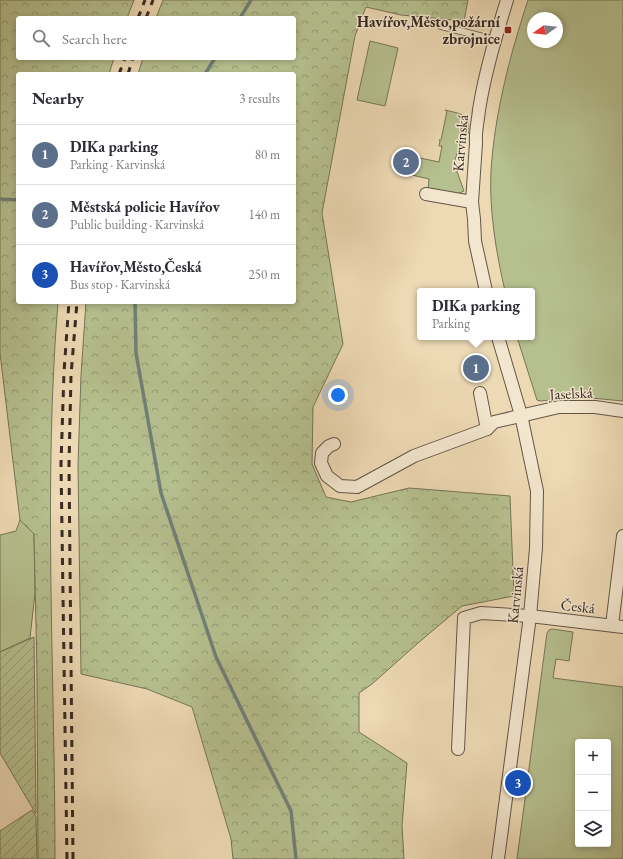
<!DOCTYPE html>
<html lang="en">
<head>
<meta charset="utf-8">
<style>
  body { margin:0; font-family:"EB Garamond",serif; background:#f7f7f7; color:#2b2b33 }
  .controls { position:absolute; right:12px; bottom:12px; display:grid; overflow:hidden; border-radius:4px; box-shadow:0 2px 6px #0003 }
  .controls button { width:36px; height:36px; display:grid; place-items:center; padding:0; border:0; border-bottom:1px solid #e1e1e2; background:#fff; color:#2b2b33; font:20px sans-serif }
  .compass { position:absolute; left:527px; top:12px; width:36px; height:36px; border-radius:50%; background:#fff; box-shadow:0 2px 6px #0003; rotate:255deg }
  .you { position:absolute; left:338px; top:395px; width:14px; height:14px; margin:-10px; border:3px solid #fff; border-radius:50%; background:#1a73e8; box-shadow:0 0 0 6px #1a73e833 }
  .badge { display:grid; place-items:center; width:26px; height:26px; border-radius:50%; background:#8f2418; color:#fff; font-size:13px; font-weight:700 }
  .pin { position:absolute; translate:-50% -50%; border:2px solid #fff; box-shadow:0 1px 4px #0006 }
  .popup { position:absolute; left:417px; top:288px; width:118px; height:52px; box-sizing:border-box; display:grid; place-content:center; border-radius:4px; background:#fff; filter:drop-shadow(0 1px 3px #0005); font-size:13px; white-space:nowrap; color:#7c7c81 }
  .popup b { font-size:15px; color:#2b2b33 }
  .popup::after { content:''; position:absolute; left:50%; top:100%; margin-left:-8px; border:8px solid transparent; border-top-color:#fff }
  .list { margin:0; padding:0; list-style:none }
  h2 { display:flex; justify-content:space-between; align-items:center; height:52px; margin:0; padding:0 16px; font-size:17px }
  h2 small { font-size:13px; font-weight:400; color:#7c7c81 }
  .list li { display:grid; grid-template-columns:26px 1fr auto; gap:12px; align-items:center; box-sizing:border-box; height:60px; padding:0 16px; border-top:1px solid #e1e1e2 }
  .list b { display:block; font-size:15px; white-space:nowrap }
  .list p { margin:0; font-size:13px; white-space:nowrap; color:#7c7c81 }
  .list em { font-size:13px; font-style:normal; color:#7c7c81 }
  .icon { flex:none; width:22px; height:22px; fill:none; stroke:currentColor; stroke-width:2; stroke-linecap:round; stroke-linejoin:round }
  .map { position:relative; flex:none; width:623px; height:859px; overflow:hidden }
  .search { position:absolute; background:#fff; box-shadow:0 2px 6px #0003; left:16px; top:16px; width:280px; height:44px; display:flex; align-items:center; gap:10px; box-sizing:border-box; padding:0 14px; border-radius:4px; color:#7c7c81; font-size:15px }
  .panel { position:absolute; background:#fff; box-shadow:0 2px 6px #0003; left:16px; top:72px; width:280px; height:232px; border-radius:4px }
  .map>svg:first-child { display:block }
  .green { fill:#b6c08f; stroke:#767558; fill-rule:evenodd }
  .forest { fill:url(#forest-crowns); stroke:#767558 }
  .garden { fill:url(#garden-furrows); stroke:#767558 }
  .lines { fill:none; stroke-linecap:round; stroke-linejoin:round }
  .stream { stroke:#718078; stroke-width:3.5 }
  .service-casing { stroke:#645646; stroke-width:8 }
  .minor-casing { stroke:#645646; stroke-width:14 }
  .service { stroke:#f3e6ce; stroke-width:6 }
  .minor { stroke:#f3e6ce; stroke-width:12 }
  .rail { stroke:#362a22; stroke-width:3; stroke-dasharray:7 7; stroke-linecap:butt }
  .poi-dot { fill:#8f2418; stroke:#f3e6ce; stroke-width:1.5 }
  .labels { text-anchor:middle; dominant-baseline:central; stroke-width:3; stroke-linejoin:round; paint-order:stroke }
  .poi-label { font-size:15px; font-weight:bold; fill:#362a22; stroke:#f3e6ce; text-anchor:end }
  .street-label { font-size:15px; fill:#362a22; stroke:#f3e6ce }
</style>
</head>
<body>
<div class="map">
<svg width="623" height="859" viewBox="0 0 623 859">
  <defs>
    <pattern id="forest-crowns" width="20" height="18" patternUnits="userSpaceOnUse"><rect width="20" height="18" fill="#b6c08f"/><path d="M2 6a3 3 0 1 1 6 0M12 15a3 3 0 1 1 6 0" fill="none" stroke="#959c74"/></pattern>
    <pattern id="garden-furrows" width="10" height="10" patternUnits="userSpaceOnUse"><rect width="10" height="10" fill="#b6c08f"/><path d="M-1 1l2-2M0 10L10 0M9 11l2-2" fill="none" stroke="#959c74"/></pattern>
  </defs>
  <rect width="100%" height="100%" fill="#edd9b4"/>
  <filter id="stains"><feTurbulence type="fractalNoise" baseFrequency=".005" numOctaves="4"/><feColorMatrix values="0 0 0 0 .2 0 0 0 0 .09 0 0 0 0 .02 0 0 0 .5 -.17"/></filter>
  <radialGradient id="worn" r=".72"><stop offset=".6" stop-color="#630" stop-opacity="0"/><stop offset="1" stop-color="#630" stop-opacity=".3"/></radialGradient>
  <g class="green">
    <path d="M528,0h95v401l-43,-4 -40,4 -3,-1 -20,-63h15v-46h-27c-9,-39 -16,-81 -14,-121 4,-58 19,-115 37,-170zM533,18h24v24h-24z"/>
    <polygon points="370,41 398,48 385,106 357,100"/>
    <path d="M445,110c16,4 27,4 23,24l-4,-3 -9,29v6l9,25 -9,4 -27,-5 1,-11 -17,-4 3,-14h4l1,-3 19,4 3,-16h-3l1,-5 -1,-1h2l6,-29z"/>
    <polygon points="20,520 34,534 35,593 30,638 0,652 0,535 16,531"/>
    <path d="M552,629l21,3 -4,29 -13,-2 -3,19 70,9v172h-106l30,-226 2,-3zM578,742h30v102h-30z"/>
  </g>
  <g class="forest">
    <path d="M0,0h134l-7,18h-109v40h96l-5,16h-91v228h40c-15,185 -3,372 -3,557h-17l-1,-187 -3,-138 -14,-14 -20,-167z"/>
    <polygon points="163,0 468,0 464,21 401,15 366,7 355,36 322,213 343,344 313,407 312,464 326,497 351,502 409,488 510,496 514,596 462,606 418,643 372,684 359,693 359,732 407,763 402,826 404,859 233,859 231,839 192,707 147,689 81,674 78,465 81,375 86,302 294,302 294,74 138,74 143,58 294,58 294,18 156,18"/>
  </g>
  <g class="garden">
    <polygon points="34,637 36,814 0,753 0,652"/>
    <polygon points="32,810 36,817 37,859 0,859 0,831"/>
  </g>
  <g class="lines">
    <g class="stream">
      <polyline points="240,18 251,0"/>
      <polyline points="205,74 215,58"/>
      <polyline points="0,199 18,200"/>
      <polyline points="135,302 136,353 161,493 216,657 291,811 296,859"/>
    </g>
    <defs>
      <polyline id="service" points="441,26 495,40"/>
      <g id="minor">
        <polyline points="426,194 472,202"/>
        <path d="M486,291l-11,-50 -1,-22 -2,-17 4,-59c-1,-11 2,-22 3,-33 6,-38 17,-74 28,-110"/>
        <polyline points="480,393 487,429"/>
        <polyline points="334,444 329,446 322,453 321,463 327,476 340,486 357,487 414,456 487,429 494,422 559,407 595,407 623,411"/>
        <polyline points="612,625 623,536"/>
        <polyline points="458,749 464,618 481,613 530,616 623,627"/>
        <polyline points="498,859 530,616 536,548 537,491 521,415 498,337"/>
      </g>
    </defs>
    <use href="#service" class="service-casing"/>
    <use href="#minor" class="minor-casing"/>
    <use href="#service" class="service"/>
    <use href="#minor" class="minor"/>
    <g class="rail">
      <polyline points="138,18 145,0"/>
      <polyline points="146,18 153,0"/>
      <polyline points="119,74 125,58"/>
      <polyline points="128,74 133,58"/>
      <polyline points="67,859 61,464 64,372 69,302"/>
      <polyline points="73,859 69,465 71,375 77,302"/>
    </g>
  </g>
  <rect class="poi-dot" x="504" y="26" width="8" height="8" rx="2"/>
  <g class="labels">
    <g class="poi-label">
      <text x="500" y="21">Havířov,Město,požární<tspan x="500" dy="17">zbrojnice</tspan></text>
    </g>
    <g class="street-label">
      <text transform="translate(460 143) rotate(-85)">Karvinská</text>
      <text transform="translate(571 393) rotate(-3)">Jaselská</text>
      <text transform="translate(515 595) rotate(-84)">Karvinská</text>
      <text transform="translate(578 606) rotate(6)">Česká</text>
    </g>
  </g>
  <rect width="100%" height="100%" filter="url(#stains)"/>
  <rect width="100%" height="100%" fill="url(#worn)"/>
</svg>
<div class="controls">
<button>+</button>
<button>−</button>
<button><svg class="icon" aria-label="layers" viewBox="0 0 24 24"><path d="M12 4l9 5-9 5-9-5zM3 14l9 5 9-5"/></svg></button>
</div>
<svg class="compass" viewBox="-18 -18 36 36"><path d="M0-13l5 13h-10z" fill="#e53935"/><path d="M0 13l5-13h-10z" fill="#7c7c81"/></svg>
<div class="you"></div>
<div class="pin badge" style="left:476px;top:368px;background:#5c6f8a">1</div>
<div class="popup"><b>DIKa parking</b>Parking</div>
<div class="pin badge" style="left:406px;top:162px;background:#5c6f8a">2</div>
<div class="pin badge" style="left:518px;top:783px;background:#1a4fb4">3</div>
<div class="search"><svg class="icon" aria-label="search" viewBox="0 0 24 24"><circle cx="10" cy="10" r="6"/><path d="M15 15l6 6"/></svg>Search here</div>
<section class="panel">
<h2>Nearby<small>3 results</small></h2>
<ul class="list">
<li><span class="badge" style="background:#5c6f8a">1</span><div><b>DIKa parking</b><p>Parking · Karvinská</p></div><em>80 m</em></li>
<li><span class="badge" style="background:#5c6f8a">2</span><div><b>Městská policie Havířov</b><p>Public building · Karvinská</p></div><em>140 m</em></li>
<li><span class="badge" style="background:#1a4fb4">3</span><div><b>Havířov,Město,Česká</b><p>Bus stop · Karvinská</p></div><em>250 m</em></li>
</ul>
</section>
</div>
</body>
</html>
